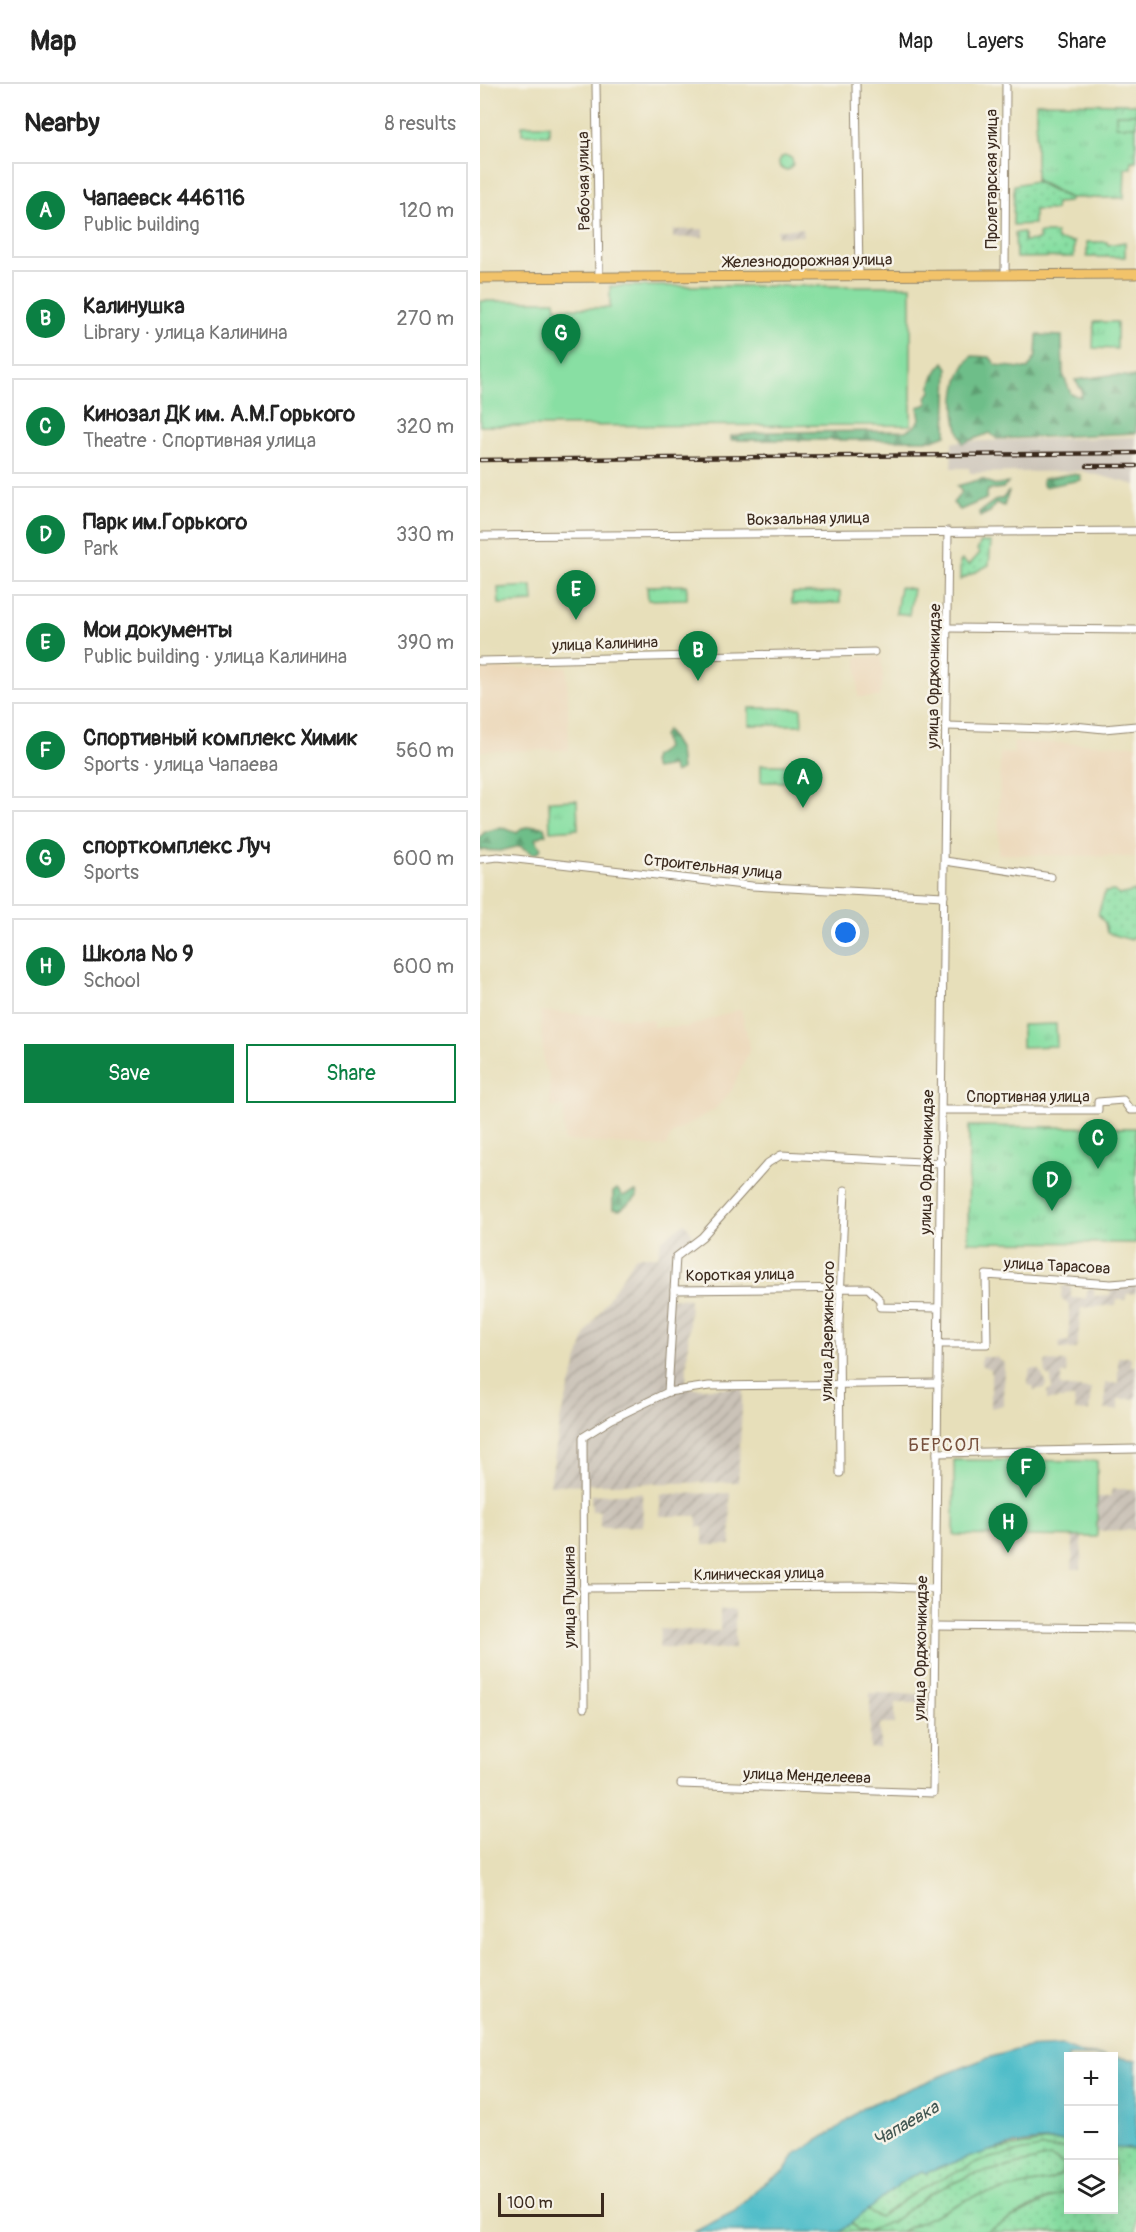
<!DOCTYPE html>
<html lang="en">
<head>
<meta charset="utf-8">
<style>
  body { margin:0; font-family:Pangolin,sans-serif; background:#f6f6f6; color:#222 }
  .controls { position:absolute; right:18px; bottom:18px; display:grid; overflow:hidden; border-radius:0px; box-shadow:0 6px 24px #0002 }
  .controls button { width:54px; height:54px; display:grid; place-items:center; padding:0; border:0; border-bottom:2px solid #e0e0e0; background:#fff; color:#222; font:30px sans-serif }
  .scale { position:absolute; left:18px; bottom:15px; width:106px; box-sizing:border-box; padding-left:6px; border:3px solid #3b2a1e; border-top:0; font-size:16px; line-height:21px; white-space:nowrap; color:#3b2a1e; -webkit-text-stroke:4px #f7f3e8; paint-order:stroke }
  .you { position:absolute; left:366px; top:849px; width:21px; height:21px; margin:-15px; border:4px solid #fff; border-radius:50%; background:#1a73e8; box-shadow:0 0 0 9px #1a73e833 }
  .badge { display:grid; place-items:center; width:39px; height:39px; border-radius:50%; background:#0b8043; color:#fff; font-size:20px; font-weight:700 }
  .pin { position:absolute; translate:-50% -50px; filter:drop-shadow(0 2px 3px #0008) }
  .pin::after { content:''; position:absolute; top:32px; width:21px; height:18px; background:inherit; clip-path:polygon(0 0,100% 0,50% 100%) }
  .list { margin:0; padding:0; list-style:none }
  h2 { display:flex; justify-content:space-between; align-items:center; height:78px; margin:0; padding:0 24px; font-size:26px }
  h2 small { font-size:20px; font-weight:400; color:#767676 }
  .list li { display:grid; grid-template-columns:39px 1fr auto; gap:18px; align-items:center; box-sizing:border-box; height:96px; margin:0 12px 12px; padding:0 12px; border:2px solid #e0e0e0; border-radius:0px }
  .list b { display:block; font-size:22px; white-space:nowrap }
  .list p { margin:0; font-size:20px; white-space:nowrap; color:#767676 }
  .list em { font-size:20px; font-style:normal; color:#767676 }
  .actions { display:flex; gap:12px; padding:18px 24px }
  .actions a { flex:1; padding:14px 0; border:2px solid #0b8043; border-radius:0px; text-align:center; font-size:21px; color:#0b8043 }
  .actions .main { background:#0b8043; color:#fff }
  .icon { flex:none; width:33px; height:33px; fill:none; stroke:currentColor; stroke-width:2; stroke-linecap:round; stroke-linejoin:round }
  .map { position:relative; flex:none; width:656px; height:2148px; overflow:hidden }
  header { display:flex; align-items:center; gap:36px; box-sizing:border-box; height:84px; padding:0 30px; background:#fff; border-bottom:2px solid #e0e0e0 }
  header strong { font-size:28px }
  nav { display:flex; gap:33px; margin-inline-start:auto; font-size:21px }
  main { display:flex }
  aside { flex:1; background:#fff }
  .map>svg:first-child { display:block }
  .built { fill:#ecd8ba }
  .industrial { fill:url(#industrial-furrows) }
  .railway { fill:#cbc3b8 }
  .grass { fill:url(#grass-dots); stroke:#628460; stroke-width:1.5 }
  .forest { fill:url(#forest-firs); stroke:#547454; stroke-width:1.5 }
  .wetland { fill:url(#wetland-marsh); stroke:#628460; stroke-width:1.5 }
  .park { fill:url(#park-tufts); stroke:#628460; stroke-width:1.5 }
  .pitch { fill:#88dfa3; stroke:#628460; stroke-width:1.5 }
  .water { fill:#50bdc9; stroke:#467474; stroke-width:1.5 }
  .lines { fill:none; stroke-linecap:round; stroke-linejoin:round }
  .minor-casing { stroke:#91846c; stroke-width:9 }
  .major-casing { stroke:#91846c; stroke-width:11 }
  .minor { stroke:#fff; stroke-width:7 }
  .major { stroke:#f2c36a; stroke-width:9 }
  .rail-casing { stroke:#3b2a1e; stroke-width:4.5 }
  .rail { stroke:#f7f3e8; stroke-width:2; stroke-dasharray:7; stroke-linecap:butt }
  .labels { text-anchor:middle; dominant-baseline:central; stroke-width:5; stroke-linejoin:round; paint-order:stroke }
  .street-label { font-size:16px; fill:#3b2a1e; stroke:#f7f3e8 }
  .neighbourhood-label { font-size:18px; letter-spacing:1.5px; fill:#77503d; stroke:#f7f3e8 }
  .water-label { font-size:18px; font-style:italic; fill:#415651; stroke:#f7f3e8 }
</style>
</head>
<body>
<header>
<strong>Map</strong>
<nav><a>Map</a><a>Layers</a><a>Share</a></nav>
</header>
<main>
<aside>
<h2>Nearby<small>8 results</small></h2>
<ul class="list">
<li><span class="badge">A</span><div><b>Чапаевск 446116</b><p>Public building</p></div><em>120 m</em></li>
<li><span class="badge">B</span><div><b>Калинушка</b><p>Library · улица Калинина</p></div><em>270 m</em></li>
<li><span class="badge">C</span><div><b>Кинозал ДК им. А.М.Горького</b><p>Theatre · Спортивная улица</p></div><em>320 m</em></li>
<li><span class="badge">D</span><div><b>Парк им.Горького</b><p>Park</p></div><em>330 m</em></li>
<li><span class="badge">E</span><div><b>Мои документы</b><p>Public building · улица Калинина</p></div><em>390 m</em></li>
<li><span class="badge">F</span><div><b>Спортивный комплекс Химик</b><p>Sports · улица Чапаева</p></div><em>560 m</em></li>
<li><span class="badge">G</span><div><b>спорткомплекс Луч</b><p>Sports</p></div><em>600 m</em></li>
<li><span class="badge">H</span><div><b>Школа № 9</b><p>School</p></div><em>600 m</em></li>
</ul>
<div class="actions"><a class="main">Save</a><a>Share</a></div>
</aside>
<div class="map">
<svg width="656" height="2148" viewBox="0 0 656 2148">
  <defs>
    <pattern id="industrial-furrows" width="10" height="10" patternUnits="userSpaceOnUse" patternTransform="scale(1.5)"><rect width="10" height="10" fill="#cbc3b8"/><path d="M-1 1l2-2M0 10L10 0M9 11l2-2" fill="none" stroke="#a69f95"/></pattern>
    <pattern id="grass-dots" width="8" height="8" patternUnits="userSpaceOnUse" patternTransform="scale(1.5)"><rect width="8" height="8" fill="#88dfa3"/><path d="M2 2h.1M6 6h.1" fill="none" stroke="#76c08c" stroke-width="1.8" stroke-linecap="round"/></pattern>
    <pattern id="forest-firs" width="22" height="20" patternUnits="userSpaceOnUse" patternTransform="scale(1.5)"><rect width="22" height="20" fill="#6ebe89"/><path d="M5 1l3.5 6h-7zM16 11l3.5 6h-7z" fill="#5c9b6f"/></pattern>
    <pattern id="wetland-marsh" width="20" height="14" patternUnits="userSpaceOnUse" patternTransform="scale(1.5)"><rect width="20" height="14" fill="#88dfa3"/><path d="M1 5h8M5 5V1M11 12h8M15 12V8" fill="none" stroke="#76c08c"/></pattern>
    <pattern id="park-tufts" width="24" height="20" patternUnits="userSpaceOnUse" patternTransform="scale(1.5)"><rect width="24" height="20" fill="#88dfa3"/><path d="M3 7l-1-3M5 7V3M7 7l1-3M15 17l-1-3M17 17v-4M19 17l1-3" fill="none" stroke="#76c08c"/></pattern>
  </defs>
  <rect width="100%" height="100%" fill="#f7f3e8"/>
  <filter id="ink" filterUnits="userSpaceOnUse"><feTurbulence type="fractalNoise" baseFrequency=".0167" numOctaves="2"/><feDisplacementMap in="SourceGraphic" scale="12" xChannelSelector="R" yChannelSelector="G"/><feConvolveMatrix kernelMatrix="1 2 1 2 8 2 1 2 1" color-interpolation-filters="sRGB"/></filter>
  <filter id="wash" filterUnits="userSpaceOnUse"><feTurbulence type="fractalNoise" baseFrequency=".008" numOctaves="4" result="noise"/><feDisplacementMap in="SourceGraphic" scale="24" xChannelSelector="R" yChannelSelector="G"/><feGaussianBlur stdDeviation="1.35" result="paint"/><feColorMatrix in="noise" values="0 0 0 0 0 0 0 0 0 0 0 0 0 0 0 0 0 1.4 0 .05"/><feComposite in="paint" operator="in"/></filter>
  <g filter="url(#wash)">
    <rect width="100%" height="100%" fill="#e7dfba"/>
    <g class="built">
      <polygon points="377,573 401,573 403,596 399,613 378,613"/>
      <polygon points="87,583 89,666 0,667 0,585"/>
      <polygon points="534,658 656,661 656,773 518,770 520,669 534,670"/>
      <polygon points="261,925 270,964 252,1006 234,1026 193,1049 185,1063 84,1057 84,1023 70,1023 69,990 64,984 60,927 173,936 173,943 207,943"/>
    </g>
    <g class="industrial">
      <polygon points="322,144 323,152 298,153 297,146"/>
      <polygon points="223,145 223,153 193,154 193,146"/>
      <polygon points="205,1139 213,1151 195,1167 191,1214 210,1215 206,1304 263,1304 258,1398 70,1401 81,1332 106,1249 156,1172 178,1172 181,1156"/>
      <polygon points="631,1200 656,1200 656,1209 647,1210 645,1216 637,1216 636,1221 601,1224 597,1265 580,1265 579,1258 589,1257 589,1219 581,1215 582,1202 591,1203 591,1214 606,1214 608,1205 614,1203 614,1212 630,1211"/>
      <polygon points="501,1273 516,1273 524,1279 523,1321 511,1324 511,1286 501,1281"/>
      <polygon points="638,1273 651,1273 651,1282 656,1282 656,1315 638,1315 638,1326 625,1326 625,1299 638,1299"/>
      <polygon points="565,1277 586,1278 587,1289 582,1290 580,1302 611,1305 609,1328 595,1327 594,1314 567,1316 567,1307 572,1305 571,1293 566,1291"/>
      <polygon points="550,1285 559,1285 566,1299 565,1304 554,1306 553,1302 547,1301"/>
      <polygon points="632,1405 656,1405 656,1446 617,1447 616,1413 630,1413"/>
      <polygon points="162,1409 163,1442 120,1443 120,1427 112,1427 111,1411"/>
      <polygon points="250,1409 251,1461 223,1461 223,1443 218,1443 217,1432 180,1432 180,1410"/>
      <polygon points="593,1453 602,1454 601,1485 592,1485"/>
      <polygon points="240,1526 255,1526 255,1565 179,1564 180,1545 240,1547"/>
      <polygon points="390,1609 446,1610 446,1619 415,1619 415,1640 400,1640 400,1665 390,1664"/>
    </g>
    <polygon class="railway" points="656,353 656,401 602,387 490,389 489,384 471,384 472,358"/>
    <g class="grass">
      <polygon points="555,97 590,115 589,118 576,119 575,126 554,126 554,140 533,141 534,101"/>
      <polygon points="544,148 544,157 559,156 559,149 576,149 577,156 594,158 594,173 536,174 535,149"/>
      <polygon points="607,158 627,158 628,161 645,158 645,173 607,173"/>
      <polygon points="501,458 511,458 509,481 480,496 480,478 482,476 489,481 500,469 497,466"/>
      <polygon points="634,807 639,811 656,807 656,850 651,856 627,849 625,839 618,830 625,808"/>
      <polygon points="576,2056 588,2058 588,2064 560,2064 442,2104 399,2133 386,2126 426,2095 442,2087 446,2089 503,2068"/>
      <polygon points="634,2064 656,2065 656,2148 505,2148 583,2108 588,2108 588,2126 634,2126"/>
      <polygon points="570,2073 583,2079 581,2091 571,2096 495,2112 420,2148 360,2148 371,2138 377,2145 386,2148 416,2135 449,2110 491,2091"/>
    </g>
    <g class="forest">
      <path d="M557,251l25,1 1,38 8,20 10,3 1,-6 -7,-11 35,-5 26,2v56l-139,6 -7,-6 -27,10c-12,-26 -12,-65 9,-87l18,1 6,8 32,4 8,-13z"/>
      <path d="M464,278l4,6 -2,67 -13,5h-202v-4l36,-4 138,-1 9,-4 6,-8 -2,-12 10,-3 -2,-7 5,-5c-2,-10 6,-23 13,-30z"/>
      <polygon points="590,390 600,391 601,396 564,403 562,398 563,395"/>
      <polygon points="502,395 515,401 528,399 523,404 508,406 506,415 480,426 473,419 482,408 477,402"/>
      <polygon points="529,407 524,422 516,419 510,428 500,433 499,428 517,415 522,415"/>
      <polygon points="187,646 199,666 201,686 195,689 192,682 175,685 172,679 174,672 186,664 183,652"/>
      <polygon points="54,742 64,743 66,750 55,755 61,764 59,768 53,770 40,762 20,767 0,766 0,753 5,748 21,743 37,749 42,744"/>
      <polygon points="137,1105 143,1112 156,1108 157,1113 140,1126 133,1125 133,1108"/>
    </g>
    <polygon class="wetland" points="560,2064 588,2064 588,2108 569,2114 505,2148 420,2148 495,2112 571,2096 581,2091 583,2079 570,2073 491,2091 449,2110 416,2135 386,2148 377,2145 371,2138 386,2126 399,2133 442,2104 506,2075"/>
    <g class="park">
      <polygon points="556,19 656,20 656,77 651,77 651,84 645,84 644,114 590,114 556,96"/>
      <polygon points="42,41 69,41 69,51 42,50"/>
      <circle cx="306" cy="79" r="7"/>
      <polygon points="614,238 637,238 637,265 613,264"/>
      <polygon points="207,501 207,515 168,516 167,502"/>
      <polygon points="52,502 53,518 19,520 18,504"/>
      <polygon points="360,508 360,519 312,520 312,509"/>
      <polygon points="269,624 321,624 322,641 269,641"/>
      <rect x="281" y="681" width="41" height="17"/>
      <polygon points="97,716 98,745 70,747 69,717"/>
      <polygon points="576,940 577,962 542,963 542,941"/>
      <polygon points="489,1042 656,1044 656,1159 488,1158"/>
    </g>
    <g class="pitch">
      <rect x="636" y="30" width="20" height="12"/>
      <polygon points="130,202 431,202 431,341 0,342 0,217 75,217 76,224 130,224"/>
      <polygon points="420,503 433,505 429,531 416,529"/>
      <polygon points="474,1376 617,1377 617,1453 474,1451"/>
    </g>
    <g class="water">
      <path d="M583,1962l20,8 23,2h-38v86c-43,-7 -102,16 -142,31l-4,-2 -16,8 -66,53h-146l41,-21 24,-24 26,-16 10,-17 40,-24 29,-23 120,-48 39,-11z"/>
      <polygon points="634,1973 656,1976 656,2065 634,2064"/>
    </g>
  </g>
  <g filter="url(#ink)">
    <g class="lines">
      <defs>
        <g id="minor">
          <polyline points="116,0 119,194"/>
          <polyline points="376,0 379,192"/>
          <polyline points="525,191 526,0"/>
          <polyline points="0,452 656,447"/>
          <polyline points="469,544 656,546"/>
          <polyline points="0,577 394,568"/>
          <polyline points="467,642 567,645 594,642 624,645 656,642"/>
          <polyline points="0,775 18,773 272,802 464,812"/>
          <polyline points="465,777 571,793"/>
          <polyline points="462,1026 618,1026 618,1018 643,1016 650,1026 656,1026"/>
          <polyline points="194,1206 388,1204 400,1216 400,1223 458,1224"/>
          <polyline points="458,1260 507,1260 506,1191 631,1200 656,1198"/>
          <polyline points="188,1308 229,1302 458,1299"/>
          <polyline points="457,1369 656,1365"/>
          <polyline points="360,1389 359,1236 365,1106"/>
          <polyline points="103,1504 391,1502 455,1505"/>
          <polyline points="455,1542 656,1544"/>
          <polyline points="104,1624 103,1353 132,1335 188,1308 196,1173 222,1153 288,1079 301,1071 462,1079"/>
          <polyline points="201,1700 453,1709 468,447"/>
        </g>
        <polyline id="major" points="0,194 656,190"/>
      </defs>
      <use href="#minor" class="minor-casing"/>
      <use href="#major" class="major-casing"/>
      <use href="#minor" class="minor"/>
      <use href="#major" class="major"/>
      <defs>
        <g id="rail">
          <polyline points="0,376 656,369"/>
          <polyline points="607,382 656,382"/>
        </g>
      </defs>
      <use href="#rail" class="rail-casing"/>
      <use href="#rail" class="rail"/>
    </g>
  </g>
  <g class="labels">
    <g class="street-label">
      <text transform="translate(512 95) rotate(-90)">Пролетарская улица</text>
      <text transform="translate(104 97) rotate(-91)">Рабочая улица</text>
      <text transform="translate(328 177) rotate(-1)">Железнодорожная улица</text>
      <text transform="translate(328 435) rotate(-1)">Вокзальная улица</text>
      <text transform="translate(125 560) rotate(-2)">улица Калинина</text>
      <text transform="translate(454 592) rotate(-89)">улица Орджоникидзе</text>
      <text transform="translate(233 783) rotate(6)">Строительная улица</text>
      <text x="548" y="1013">Спортивная улица</text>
      <text transform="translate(447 1078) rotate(-89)">улица Орджоникидзе</text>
      <text transform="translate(577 1182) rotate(3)">улица Тарасова</text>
      <text transform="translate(260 1191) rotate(-1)">Короткая улица</text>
      <text transform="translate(348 1247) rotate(-89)">улица Дзержинского</text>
      <text transform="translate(279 1490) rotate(-1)">Клиническая улица</text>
      <text transform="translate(90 1513) rotate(-90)">улица Пушкина</text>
      <text transform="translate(441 1564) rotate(-89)">улица Орджоникидзе</text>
      <text transform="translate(327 1692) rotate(2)">улица Менделеева</text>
    </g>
    <g class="neighbourhood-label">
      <text x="464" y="1361">БЕРСОЛ</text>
    </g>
    <g class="water-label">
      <text transform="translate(426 2040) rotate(-30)">Чапаевка</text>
    </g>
  </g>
</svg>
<div class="controls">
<button>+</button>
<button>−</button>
<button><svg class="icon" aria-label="layers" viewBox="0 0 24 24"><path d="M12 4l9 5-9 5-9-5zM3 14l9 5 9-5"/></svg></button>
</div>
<div class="scale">100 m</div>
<div class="you"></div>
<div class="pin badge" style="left:323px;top:724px">A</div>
<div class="pin badge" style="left:218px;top:597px">B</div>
<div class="pin badge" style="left:618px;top:1085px">C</div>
<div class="pin badge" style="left:572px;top:1127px">D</div>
<div class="pin badge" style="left:96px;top:536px">E</div>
<div class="pin badge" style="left:546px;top:1414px">F</div>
<div class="pin badge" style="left:81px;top:280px">G</div>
<div class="pin badge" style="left:528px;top:1469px">H</div>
</div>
</main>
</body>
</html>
